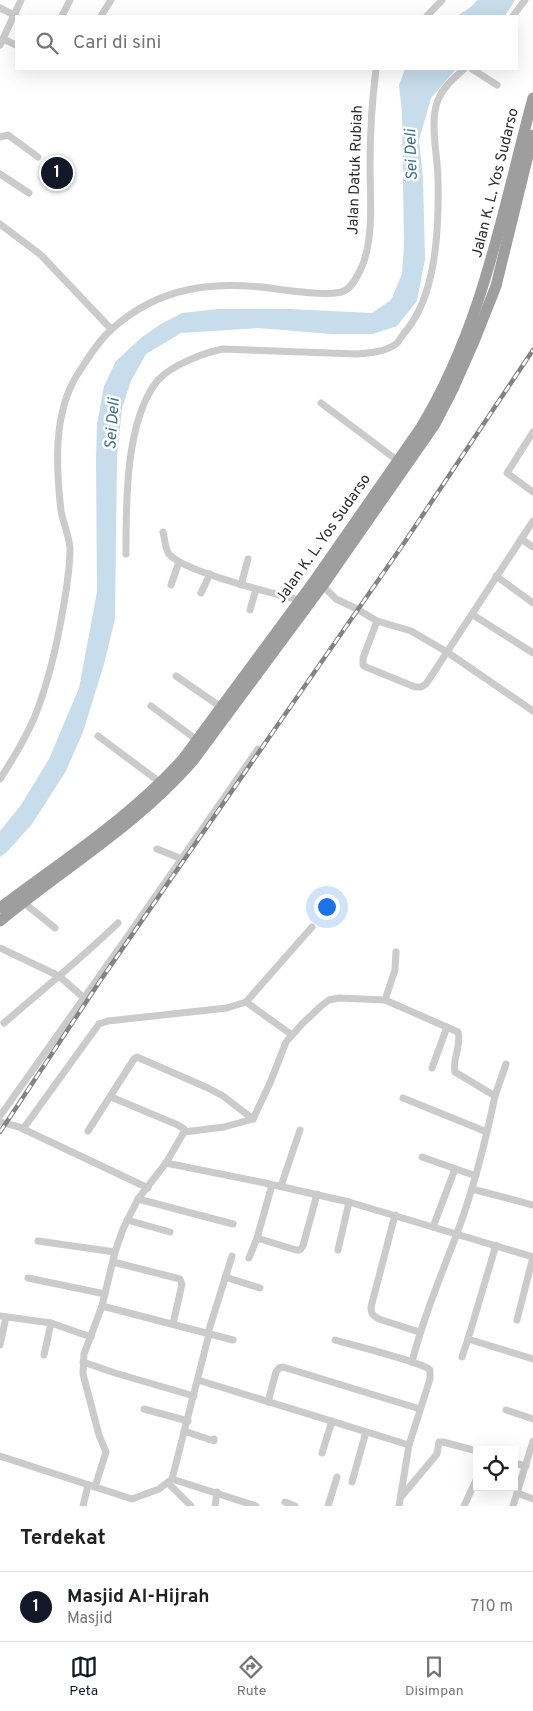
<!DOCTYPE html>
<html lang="id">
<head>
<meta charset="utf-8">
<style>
  body { margin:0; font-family:Overpass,sans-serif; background:#f2f2f2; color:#202124 }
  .controls { position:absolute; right:15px; bottom:15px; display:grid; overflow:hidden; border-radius:0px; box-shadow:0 5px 20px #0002 }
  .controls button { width:45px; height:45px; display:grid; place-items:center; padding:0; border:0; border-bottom:1px solid #e0e0e0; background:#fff; color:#202124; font:25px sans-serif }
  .you { position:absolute; left:326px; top:906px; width:18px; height:18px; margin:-12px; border:4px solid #fff; border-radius:50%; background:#1a73e8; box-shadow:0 0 0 8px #1a73e833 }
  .badge { display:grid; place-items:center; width:32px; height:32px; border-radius:50%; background:#111827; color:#fff; font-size:16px; font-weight:700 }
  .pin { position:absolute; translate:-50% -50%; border:2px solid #fff; box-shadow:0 1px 5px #0006 }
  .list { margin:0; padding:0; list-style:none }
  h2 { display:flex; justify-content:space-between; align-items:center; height:65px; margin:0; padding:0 20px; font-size:21px }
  h2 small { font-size:16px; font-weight:400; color:#757577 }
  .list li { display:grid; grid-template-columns:32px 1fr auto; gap:15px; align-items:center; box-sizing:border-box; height:70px; padding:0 20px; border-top:1px solid #e0e0e0 }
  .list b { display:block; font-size:19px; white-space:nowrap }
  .list p { margin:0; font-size:16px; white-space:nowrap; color:#757577 }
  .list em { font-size:16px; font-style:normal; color:#757577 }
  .icon { flex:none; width:28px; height:28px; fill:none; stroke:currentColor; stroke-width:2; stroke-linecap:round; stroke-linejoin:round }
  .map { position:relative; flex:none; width:533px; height:1506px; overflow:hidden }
  .search { position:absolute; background:#fff; box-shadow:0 5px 20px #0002; left:15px; right:15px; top:15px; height:55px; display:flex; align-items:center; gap:12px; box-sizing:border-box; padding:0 18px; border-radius:0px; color:#757577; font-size:19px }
  .sheet { height:135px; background:#fff }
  nav { display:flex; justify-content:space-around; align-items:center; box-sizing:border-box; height:70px; border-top:1px solid #e0e0e0; background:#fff; font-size:14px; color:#757577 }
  nav a { display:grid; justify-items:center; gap:2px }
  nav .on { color:#111827 }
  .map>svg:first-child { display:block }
  .water { fill:#c7ddec }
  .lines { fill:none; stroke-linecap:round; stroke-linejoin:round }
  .minor { stroke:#cbcbcb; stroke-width:7 }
  .trunk { stroke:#9e9e9e; stroke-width:11 }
  .rail-casing { stroke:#838383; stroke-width:4.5 }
  .rail { stroke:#fff; stroke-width:2.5; stroke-dasharray:8; stroke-linecap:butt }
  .labels { text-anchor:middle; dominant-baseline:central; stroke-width:5; stroke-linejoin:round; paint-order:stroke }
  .street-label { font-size:15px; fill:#2e2e2e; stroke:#fff }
  .water-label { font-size:16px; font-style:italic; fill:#3a6f91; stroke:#fff }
</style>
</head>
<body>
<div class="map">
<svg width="533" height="1506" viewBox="0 0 533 1506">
  <rect width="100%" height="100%" fill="#fff"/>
  <g class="water">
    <polygon points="477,0 515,0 505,16 457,16 472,6"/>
    <polygon points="405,69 456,69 431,98 419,140 423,178 425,259 417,301 397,326 373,334 331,334 258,328 181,333 146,354 131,381 122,408 117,457 115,619 104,664 83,732 66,771 32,824 7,852 0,857 0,831 21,805 49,759 79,688 97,592 96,460 97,424 104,386 116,361 142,337 161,324 182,313 218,309 290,309 372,313 391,300 402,274 404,245 402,113 399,85"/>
  </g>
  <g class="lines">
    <g class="minor">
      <polyline points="0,8 16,16"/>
      <polyline points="62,16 70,0"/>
      <polyline points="101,16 111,0"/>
      <polyline points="427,16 442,0"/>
      <polyline points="513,16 525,0"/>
      <polyline points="3,39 16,45"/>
      <polyline points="0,45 21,0"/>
      <polyline points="472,69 497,85"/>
      <polyline points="0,137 8,135 38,157"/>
      <polyline points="0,174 29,193"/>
      <polyline points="0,224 41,255 111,329"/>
      <polyline points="321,403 398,461"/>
      <polyline points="533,432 507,473 533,492"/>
      <path d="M163,532c2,7 2,17 6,22 13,17 106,40 130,46"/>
      <polyline points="521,539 533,547"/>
      <path d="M126,554c0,-50 -1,-134 32,-174 14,-15 45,-27 65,-31l133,5c13,-1 29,-2 40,-10 3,-3 6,-8 9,-12 32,-37 34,-106 33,-152 0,-24 -9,-58 0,-80 5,-13 16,-22 26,-31"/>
      <polyline points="496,576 533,603"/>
      <polyline points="321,584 336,599 357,609 377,621 411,631 447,652 533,711"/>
      <polyline points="171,585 179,562"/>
      <polyline points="241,585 248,559"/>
      <polyline points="201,593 210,574"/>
      <polyline points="250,610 256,589"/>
      <polyline points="473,615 533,653"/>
      <polyline points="377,621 363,658 363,665 366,667 415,687 421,687 426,684 533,521"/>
      <polyline points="176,676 221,707"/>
      <polyline points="151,706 197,740"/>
      <polyline points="98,736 161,783"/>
      <path d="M0,779c13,-20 26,-41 35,-63 13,-33 21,-67 27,-101 4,-22 8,-45 8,-67 -1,-13 -7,-25 -9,-37 -5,-44 -8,-97 16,-136 10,-15 21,-34 35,-46 47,-43 104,-49 165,-40 15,2 55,8 67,2 9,-4 15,-18 19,-27 11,-30 7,-68 7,-100 0,-32 2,-63 6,-95"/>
      <polyline points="157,849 182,859"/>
      <polyline points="23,902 55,928"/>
      <polyline points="0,948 59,976 84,998"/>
      <path d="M385,1000l73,32c4,13 -6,27 -3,40l40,24c-10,48 -22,95 -39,140 -16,42 -33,83 -44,126"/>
      <polyline points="246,1002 292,1035"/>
      <path d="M4,1023c38,-33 78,-65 114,-100"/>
      <polyline points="432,1068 447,1027"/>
      <polyline points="495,1096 506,1064"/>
      <polyline points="111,1097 178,1125 184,1129 184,1132"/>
      <polyline points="403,1098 487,1132"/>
      <polyline points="0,1116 125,940 258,749"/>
      <polyline points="253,1119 270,1083 286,1042 302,1024 321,1006 329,1000 339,998 385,1000 395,970 396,952"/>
      <polyline points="0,1122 19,1127 148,1188"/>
      <polyline points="23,1129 99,1024 108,1021 227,1008 246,1002 312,927"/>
      <polyline points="88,1131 134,1059 137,1057 208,1088 223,1096 253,1119 224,1127 184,1132"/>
      <polyline points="422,1157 476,1176"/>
      <polyline points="166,1163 265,1183 349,1202 533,1257"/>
      <polyline points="281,1186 300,1130"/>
      <polyline points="472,1189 533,1205"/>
      <polyline points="138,1199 233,1224"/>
      <path d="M395,1215l-24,92c0,7 2,9 8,12l40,13"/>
      <polyline points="127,1220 170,1232"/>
      <polyline points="433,1227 455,1169"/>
      <polyline points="257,1238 296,1250 300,1250 303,1246 317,1194"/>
      <polyline points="38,1241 115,1252"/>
      <polyline points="496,1245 468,1339 533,1359"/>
      <polyline points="338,1250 349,1202"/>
      <polyline points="249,1258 257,1238 272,1185"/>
      <polyline points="113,1262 180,1279 182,1284 173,1324"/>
      <polyline points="225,1277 260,1288"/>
      <polyline points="28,1278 105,1294"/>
      <polyline points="102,1306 233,1340"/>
      <polyline points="0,1316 51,1323 91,1337"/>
      <polyline points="517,1320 533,1257"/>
      <polyline points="208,1333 232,1256"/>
      <polyline points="209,1334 172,1479 256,1506"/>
      <path d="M335,1340c16,5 87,22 95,30v9l-21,66 -10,61"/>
      <polyline points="0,1345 6,1317"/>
      <polyline points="44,1355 51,1323"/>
      <polyline points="462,1357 468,1339"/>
      <polyline points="83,1362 115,1373 194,1396"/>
      <polyline points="198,1380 409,1445"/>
      <polyline points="268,1402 276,1372 279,1368 283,1367 420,1409"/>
      <polyline points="144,1409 188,1421"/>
      <polyline points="506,1410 533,1419"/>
      <polyline points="184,1431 214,1441 214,1439"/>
      <polyline points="322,1453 332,1421"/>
      <polyline points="0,1456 132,1499 159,1489 172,1479"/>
      <polyline points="514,1463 526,1466"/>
      <polyline points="352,1482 366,1432"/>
      <polyline points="168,1483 191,1506"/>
      <polyline points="95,1487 106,1452 99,1435 83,1374 84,1354 102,1306 115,1252 123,1229 138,1199 166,1163 184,1132"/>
      <polyline points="517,1493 533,1499"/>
      <polyline points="401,1497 437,1454 439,1442 443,1442 477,1451"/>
      <polyline points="285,1502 295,1506"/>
      <polyline points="83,1506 88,1485"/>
      <polyline points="215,1506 217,1492"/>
      <polyline points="328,1506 337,1477"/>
      <polyline points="464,1506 477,1478"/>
      <polyline points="513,1506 533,1441"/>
    </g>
    <g class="trunk">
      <path d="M0,908c63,-48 130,-90 183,-149l132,-179 105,-151c63,-103 82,-217 113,-331"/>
      <path d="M0,921c64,-53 136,-95 192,-159l131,-177 103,-148 9,-13 18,-35 22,-50 21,-53 37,-151"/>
    </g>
    <defs>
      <polyline id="rail" points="0,1132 100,981 402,546 533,350"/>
    </defs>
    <use href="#rail" class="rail-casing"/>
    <use href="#rail" class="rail"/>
  </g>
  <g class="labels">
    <g class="street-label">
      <text transform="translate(356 170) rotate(-88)">Jalan Datuk Rubiah</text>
      <text transform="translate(496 183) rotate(-76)">Jalan K. L. Yos Sudarso</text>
      <text transform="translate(324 539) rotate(-55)">Jalan K. L. Yos Sudarso</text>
    </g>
    <g class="water-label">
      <text transform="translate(412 155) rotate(-92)">Sei Deli</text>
      <text transform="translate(113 424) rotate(-86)">Sei Deli</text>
    </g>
  </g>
</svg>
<div class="controls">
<button><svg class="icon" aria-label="locate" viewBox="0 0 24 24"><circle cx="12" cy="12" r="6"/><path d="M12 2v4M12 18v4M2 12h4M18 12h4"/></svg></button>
</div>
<div class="you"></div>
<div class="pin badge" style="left:57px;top:173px">1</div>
<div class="search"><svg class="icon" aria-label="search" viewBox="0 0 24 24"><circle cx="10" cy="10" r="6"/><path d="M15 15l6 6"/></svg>Cari di sini</div>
</div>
<section class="sheet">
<h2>Terdekat<small></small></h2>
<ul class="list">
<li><span class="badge">1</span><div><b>Masjid Al-Hijrah</b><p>Masjid</p></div><em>710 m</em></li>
</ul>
</section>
<nav>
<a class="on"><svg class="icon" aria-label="map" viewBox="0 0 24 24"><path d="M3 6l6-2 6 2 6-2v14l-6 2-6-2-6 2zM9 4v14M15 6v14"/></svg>Peta</a>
<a><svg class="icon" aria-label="directions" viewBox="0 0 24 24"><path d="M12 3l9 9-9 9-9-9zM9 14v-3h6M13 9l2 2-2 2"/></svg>Rute</a>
<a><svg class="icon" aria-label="saved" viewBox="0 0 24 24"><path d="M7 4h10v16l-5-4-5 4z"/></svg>Disimpan</a>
</nav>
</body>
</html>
